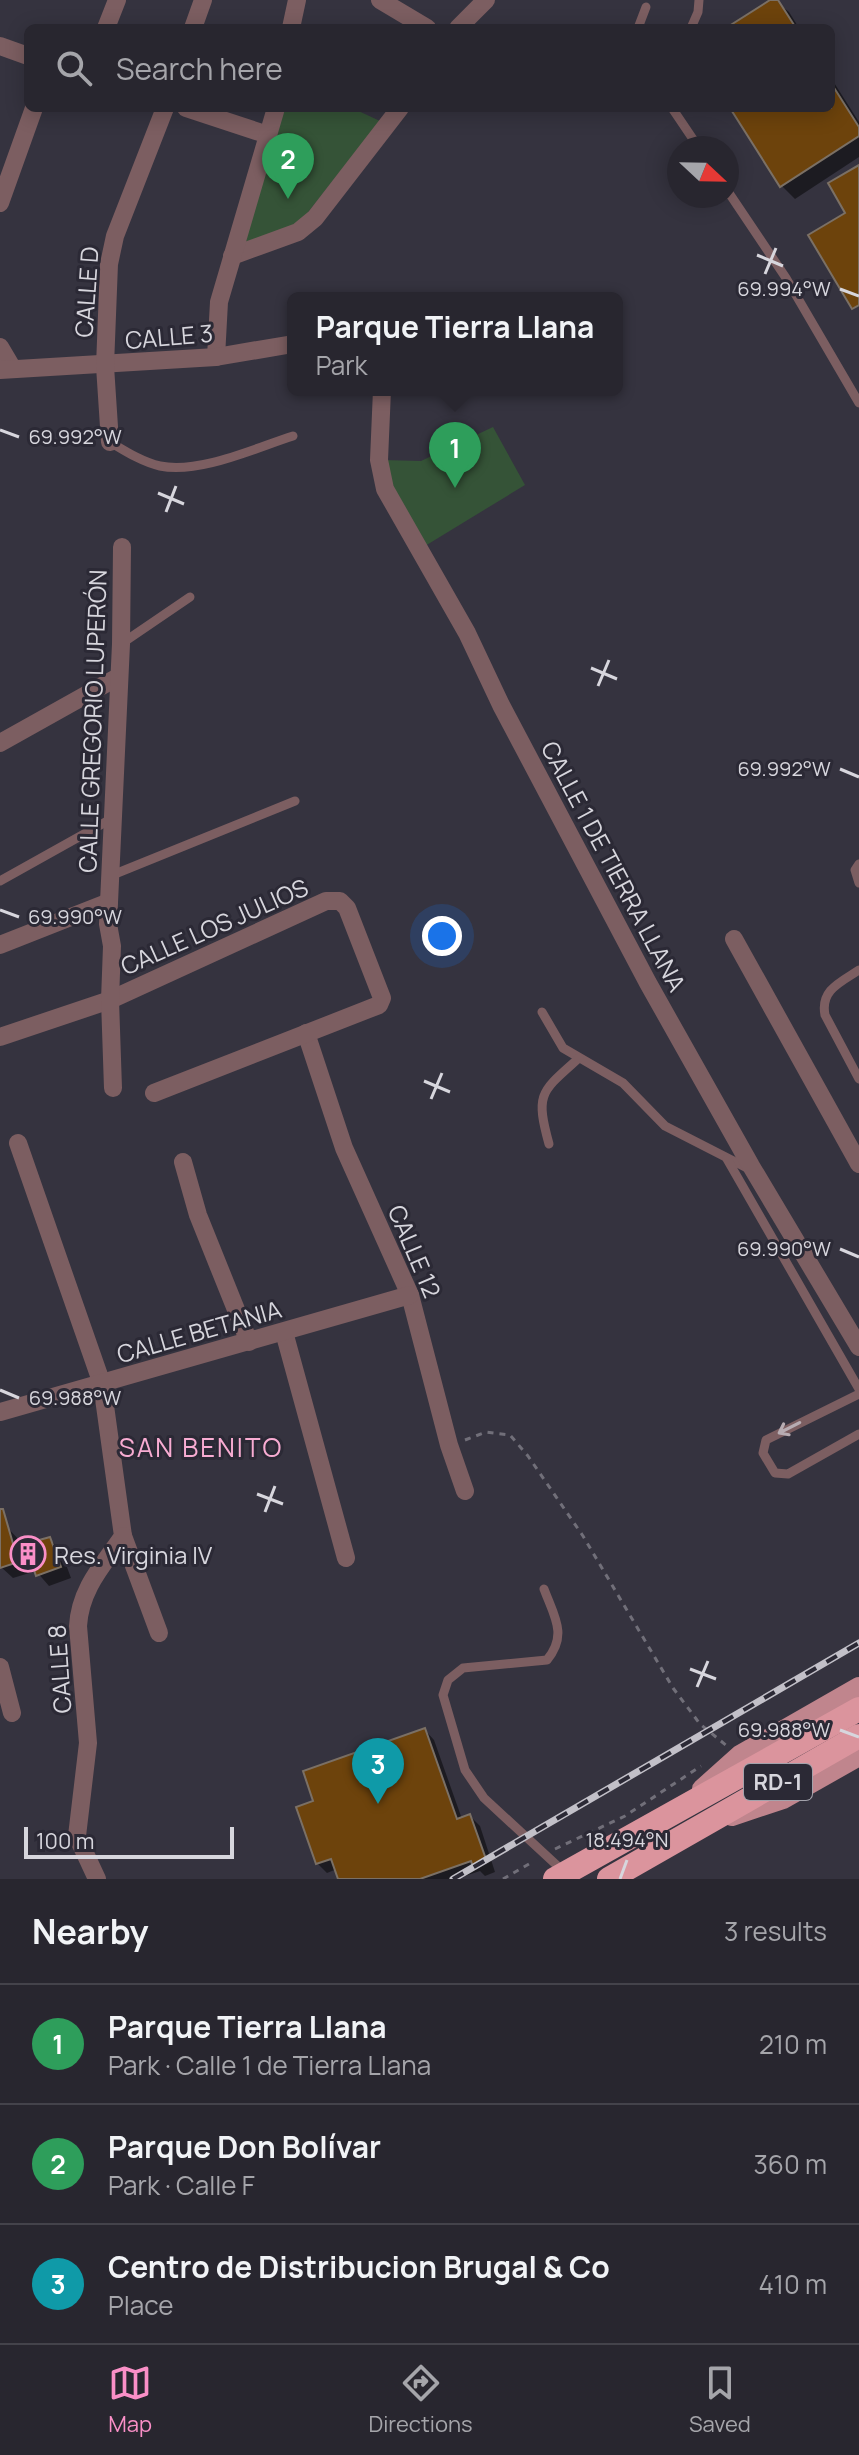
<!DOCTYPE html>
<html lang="en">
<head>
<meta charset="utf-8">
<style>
  body { margin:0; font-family:Manrope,sans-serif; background:#302e37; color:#f1f3f6 }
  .compass { position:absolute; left:667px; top:136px; width:72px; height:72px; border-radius:50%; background:#28262f; box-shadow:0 4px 20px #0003; rotate:112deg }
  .scale { position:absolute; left:24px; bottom:20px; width:210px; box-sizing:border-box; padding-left:8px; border:4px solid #d7d6dd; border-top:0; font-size:22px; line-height:28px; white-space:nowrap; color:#d7d6dd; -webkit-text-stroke:6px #2b2935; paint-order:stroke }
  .you { position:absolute; left:442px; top:936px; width:28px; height:28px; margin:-20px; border:6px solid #fff; border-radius:50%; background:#1a73e8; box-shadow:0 0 0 12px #1a73e833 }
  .badge { display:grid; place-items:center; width:52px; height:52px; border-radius:50%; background:#fa8fc7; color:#fff; font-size:26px; font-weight:700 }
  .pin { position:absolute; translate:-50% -66px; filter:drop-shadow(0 2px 4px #0008) }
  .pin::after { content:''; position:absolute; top:42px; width:28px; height:24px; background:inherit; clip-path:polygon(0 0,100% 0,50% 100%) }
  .popup { position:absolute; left:287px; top:292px; width:336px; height:104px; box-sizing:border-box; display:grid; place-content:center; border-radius:12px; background:#28262f; filter:drop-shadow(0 2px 6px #0005); font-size:26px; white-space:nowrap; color:#a5a5aa }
  .popup b { font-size:30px; color:#f1f3f6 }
  .popup::after { content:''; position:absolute; left:50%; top:100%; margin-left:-16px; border:16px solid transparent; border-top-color:#28262f }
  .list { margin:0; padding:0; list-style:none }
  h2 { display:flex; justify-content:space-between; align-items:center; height:104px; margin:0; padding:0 32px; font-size:34px }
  h2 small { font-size:26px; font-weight:400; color:#a5a5aa }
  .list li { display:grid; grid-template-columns:52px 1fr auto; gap:24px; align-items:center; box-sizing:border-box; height:120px; padding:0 32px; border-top:2px solid #44434b }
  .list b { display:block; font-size:30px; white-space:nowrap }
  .list p { margin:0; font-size:26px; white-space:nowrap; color:#a5a5aa }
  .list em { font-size:26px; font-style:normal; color:#a5a5aa }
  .icon { flex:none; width:44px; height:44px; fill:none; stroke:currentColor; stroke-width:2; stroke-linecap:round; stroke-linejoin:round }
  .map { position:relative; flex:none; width:859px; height:1879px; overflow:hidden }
  .search { position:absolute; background:#28262f; box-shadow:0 4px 20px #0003; left:24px; right:24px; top:24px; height:88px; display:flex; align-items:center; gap:20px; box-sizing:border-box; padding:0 28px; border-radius:12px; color:#a5a5aa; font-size:30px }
  .sheet { height:464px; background:#28262f }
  nav { display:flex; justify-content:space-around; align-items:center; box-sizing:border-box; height:112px; border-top:2px solid #44434b; background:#28262f; font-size:22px; color:#a5a5aa }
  nav a { display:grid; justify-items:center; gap:4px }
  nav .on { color:#fa8fc7 }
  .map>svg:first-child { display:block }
  .green { fill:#355337 }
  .shadow { fill:#0007 }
  .building { fill:#6d430c; stroke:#7b7065; stroke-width:2 }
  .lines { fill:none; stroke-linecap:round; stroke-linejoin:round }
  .path { stroke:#716f79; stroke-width:3; stroke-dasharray:6 6; stroke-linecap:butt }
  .lane { stroke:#7c5e61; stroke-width:9 }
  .street { stroke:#7c5e61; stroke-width:18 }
  .primary { stroke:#c0858d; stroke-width:20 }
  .highway { stroke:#db949d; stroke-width:24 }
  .rail-casing { stroke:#c2c0c8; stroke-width:7 }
  .rail { stroke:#2b2935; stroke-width:4; stroke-dasharray:12; stroke-linecap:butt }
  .oneway { stroke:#b7acb2 }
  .ticks { fill:none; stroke:#d7d6dd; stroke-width:3 }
  .labels { text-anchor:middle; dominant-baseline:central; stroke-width:6; stroke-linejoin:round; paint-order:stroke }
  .shield { fill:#2b2935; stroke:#a3a2ab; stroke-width:2 }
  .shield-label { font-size:22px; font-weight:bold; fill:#d7d6dd }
  .street-label { font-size:24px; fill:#d7d6dd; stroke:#2b2935 }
  .poi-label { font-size:24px; fill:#d7d6dd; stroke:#2b2935; text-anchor:start }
  .neighbourhood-label { font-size:26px; letter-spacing:2px; fill:#f8acd2; stroke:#2b2935 }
  .ticks-label { font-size:20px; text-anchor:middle; fill:#d7d6dd; stroke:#2b2935; stroke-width:6; stroke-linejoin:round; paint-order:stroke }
</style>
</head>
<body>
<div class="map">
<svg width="859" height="1879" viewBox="0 0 859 1879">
  <rect width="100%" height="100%" fill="#35333f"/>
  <g class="green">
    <polygon points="283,108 352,108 380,121 298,225 245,244 243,238"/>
    <polygon points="493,427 525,485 425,546 390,491 382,460 421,461"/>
  </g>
  <g class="shadow">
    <polygon points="774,0 789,12 799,28 730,28"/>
    <polygon points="831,78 859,122 859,157 795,199 782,186 732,108 831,108"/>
    <polygon points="8,1528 19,1540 21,1547 50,1539 61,1551 71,1578 49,1586 36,1571 13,1578 1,1567 0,1561 0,1531"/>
    <polygon points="425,1730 434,1740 462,1819 470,1816 480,1826 495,1872 485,1876 480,1871 456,1879 341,1879 337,1869 327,1873 317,1863 315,1802"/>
  </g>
  <g class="building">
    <polygon points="770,0 778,0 796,28 726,28"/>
    <polygon points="831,83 859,127 859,136 780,187 730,108 831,108"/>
    <polygon points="859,165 859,305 852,309 808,235 845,213 828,183"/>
    <polygon points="0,1509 3,1509 14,1547 50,1537 61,1567 36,1576 30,1558 0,1568"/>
    <polygon points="425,1728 457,1819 470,1814 487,1862 473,1867 471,1861 420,1879 338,1879 331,1859 316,1864 296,1807 313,1801 303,1771"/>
  </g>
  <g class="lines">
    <g class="path">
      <polyline points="465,1440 486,1432 510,1435 528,1456 583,1536 673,1688 700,1724 727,1746"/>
      <polyline points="555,1849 625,1816 701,1766"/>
      <polyline points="503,1879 534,1861"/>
    </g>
    <g class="lane">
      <polyline points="638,28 646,7"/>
      <polyline points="691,28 698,12 699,0"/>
      <polyline points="672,108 699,148"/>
      <polyline points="727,190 786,278 859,403"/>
      <path d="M110,442c15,9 32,20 50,24 40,8 95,-18 133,-30"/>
      <polyline points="121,644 190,597"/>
      <polyline points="859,864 855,870 859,883"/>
      <polyline points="110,876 295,801"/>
      <polyline points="0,881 111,819"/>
      <path d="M859,970c-18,12 -39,20 -34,45l34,64"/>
      <polyline points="542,1012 563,1048 623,1083 665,1126 751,1170"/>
      <path d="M549,1144c-14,-51 -8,-52 30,-86"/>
      <polyline points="727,1159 859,1389"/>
      <polyline points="859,1394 766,1440 763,1453 775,1473 788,1474 859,1434"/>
      <path d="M544,1589c10,27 24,46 3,71l-84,8 -15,12 -5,15 22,75 19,28 79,73"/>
    </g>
    <g class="street">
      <polyline points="380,0 427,28"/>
      <polyline points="106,28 117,0"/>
      <polyline points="193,28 203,0"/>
      <polyline points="291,28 297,0"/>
      <polyline points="458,28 486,0"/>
      <polyline points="0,46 28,56"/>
      <polyline points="186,108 268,135"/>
      <polyline points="0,203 34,108"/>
      <polyline points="232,256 298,232 315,218 400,108"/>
      <polyline points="0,347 13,369"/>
      <polyline points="216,357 219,302 276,108"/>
      <polyline points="0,370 216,357 293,344"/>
      <polyline points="382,390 379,460 385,489 467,633 501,705 648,983 751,1166 859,1347"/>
      <polyline points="110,442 105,366 109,264 115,236 165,108"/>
      <polyline points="0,743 118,677"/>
      <polyline points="734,939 859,1164"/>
      <polyline points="0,945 109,902"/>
      <polyline points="306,1033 344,1148 410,1295 449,1445 465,1491"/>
      <polyline points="0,1037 110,1000 326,901 340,901 347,908 382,998 379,1005 154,1093"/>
      <polyline points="113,1088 110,1000 112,946 108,924 121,644 122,547"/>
      <path d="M18,1143l84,241 21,152c-20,29 -43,53 -45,90l10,117 -11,93 20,43"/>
      <polyline points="183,1162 198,1215 249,1342"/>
      <polyline points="284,1332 346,1558"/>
      <polyline points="0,1412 410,1295"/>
      <polyline points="123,1536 159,1633"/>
      <polyline points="0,1667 12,1713"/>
    </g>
    <g class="primary">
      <polyline points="702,1789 740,1755 859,1687"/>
      <polyline points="732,1816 783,1799 859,1756"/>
    </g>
    <g class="highway">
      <polyline points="555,1879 859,1709"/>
      <polyline points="609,1879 859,1736"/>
    </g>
    <defs>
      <polyline id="rail" points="453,1879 859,1643"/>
    </defs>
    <use href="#rail" class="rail-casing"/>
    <use href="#rail" class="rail"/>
  </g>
  <defs><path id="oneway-shaft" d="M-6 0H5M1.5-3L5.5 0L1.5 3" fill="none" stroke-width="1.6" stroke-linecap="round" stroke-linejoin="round" transform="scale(2)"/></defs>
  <use class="oneway" href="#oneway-shaft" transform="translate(789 1428) rotate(153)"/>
  <path class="ticks" d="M757,255l26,11M765,274l11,-26M840,289l19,7M0,430l19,7M158,493l26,11M166,512l10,-26M591,668l26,11M598,686l11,-26M840,769l19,8M0,910l19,7M424,1081l26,11M431,1099l11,-26M840,1249l19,8M0,1390l19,8M257,1494l26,10M265,1512l10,-26M690,1669l26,10M697,1687l11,-26M840,1730l19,7M620,1879l7,-19"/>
  <defs>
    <symbol id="building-ring" viewBox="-11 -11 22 22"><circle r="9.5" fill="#2b2935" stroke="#fa8fc7" stroke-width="1.5"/><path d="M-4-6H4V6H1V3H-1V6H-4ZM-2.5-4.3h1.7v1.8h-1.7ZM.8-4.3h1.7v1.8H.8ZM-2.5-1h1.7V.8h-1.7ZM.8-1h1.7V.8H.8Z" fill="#fa8fc7"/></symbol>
  </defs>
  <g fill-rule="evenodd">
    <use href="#building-ring" x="8" y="1534" width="40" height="40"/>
  </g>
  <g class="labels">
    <rect class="shield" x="744" y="1764" width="68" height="36" rx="6"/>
    <g class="shield-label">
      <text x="778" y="1782">RD-1</text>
    </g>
    <g class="street-label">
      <text transform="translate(86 292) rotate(-86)">CALLE D</text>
      <text transform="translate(169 336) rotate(-5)">CALLE 3</text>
      <text transform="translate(92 721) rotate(-88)">CALLE GREGORIO LUPERÓN</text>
      <text transform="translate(614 866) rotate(62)">CALLE 1 DE TIERRA LLANA</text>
      <text transform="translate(214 926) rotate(-24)">CALLE LOS JULIOS</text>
      <text transform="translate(415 1251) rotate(67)">CALLE 12</text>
      <text transform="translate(199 1331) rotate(-16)">CALLE BETANIA</text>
      <text transform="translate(59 1669) rotate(-94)">CALLE 8</text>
    </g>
    <g class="poi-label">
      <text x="54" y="1554">Res. Virginia IV</text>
    </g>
    <g class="neighbourhood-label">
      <text x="201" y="1447">SAN BENITO</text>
    </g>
  </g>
  <g class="ticks-label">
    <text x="784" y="296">69.994°W</text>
    <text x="75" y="444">69.992°W</text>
    <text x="784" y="776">69.992°W</text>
    <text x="75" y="924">69.990°W</text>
    <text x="784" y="1256">69.990°W</text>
    <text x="75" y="1405">69.988°W</text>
    <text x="784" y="1737">69.988°W</text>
    <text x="627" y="1847">18.494°N</text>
  </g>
</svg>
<svg class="compass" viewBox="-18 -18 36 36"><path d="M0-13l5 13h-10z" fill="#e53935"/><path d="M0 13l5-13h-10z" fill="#a5a5aa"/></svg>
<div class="scale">100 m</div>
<div class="you"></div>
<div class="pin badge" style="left:455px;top:488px;background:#2e9e5b">1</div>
<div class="popup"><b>Parque Tierra Llana</b>Park</div>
<div class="pin badge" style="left:288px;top:199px;background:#2e9e5b">2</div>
<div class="pin badge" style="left:378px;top:1804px;background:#0f9aa8">3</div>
<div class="search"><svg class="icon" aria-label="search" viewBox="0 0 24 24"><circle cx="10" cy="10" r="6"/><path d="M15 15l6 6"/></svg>Search here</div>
</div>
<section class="sheet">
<h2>Nearby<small>3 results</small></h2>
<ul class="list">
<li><span class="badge" style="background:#2e9e5b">1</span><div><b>Parque Tierra Llana</b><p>Park · Calle 1 de Tierra Llana</p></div><em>210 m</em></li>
<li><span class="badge" style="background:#2e9e5b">2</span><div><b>Parque Don Bolívar</b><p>Park · Calle F</p></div><em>360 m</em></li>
<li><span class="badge" style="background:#0f9aa8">3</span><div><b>Centro de Distribucion Brugal &amp; Co</b><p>Place</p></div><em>410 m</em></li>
</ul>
</section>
<nav>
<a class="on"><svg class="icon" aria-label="map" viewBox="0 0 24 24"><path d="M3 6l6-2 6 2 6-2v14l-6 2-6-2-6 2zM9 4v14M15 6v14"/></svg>Map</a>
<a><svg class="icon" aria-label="directions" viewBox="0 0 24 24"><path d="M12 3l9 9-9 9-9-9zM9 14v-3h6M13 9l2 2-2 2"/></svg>Directions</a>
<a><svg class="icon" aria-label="saved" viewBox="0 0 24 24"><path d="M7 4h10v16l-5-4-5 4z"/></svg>Saved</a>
</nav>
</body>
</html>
